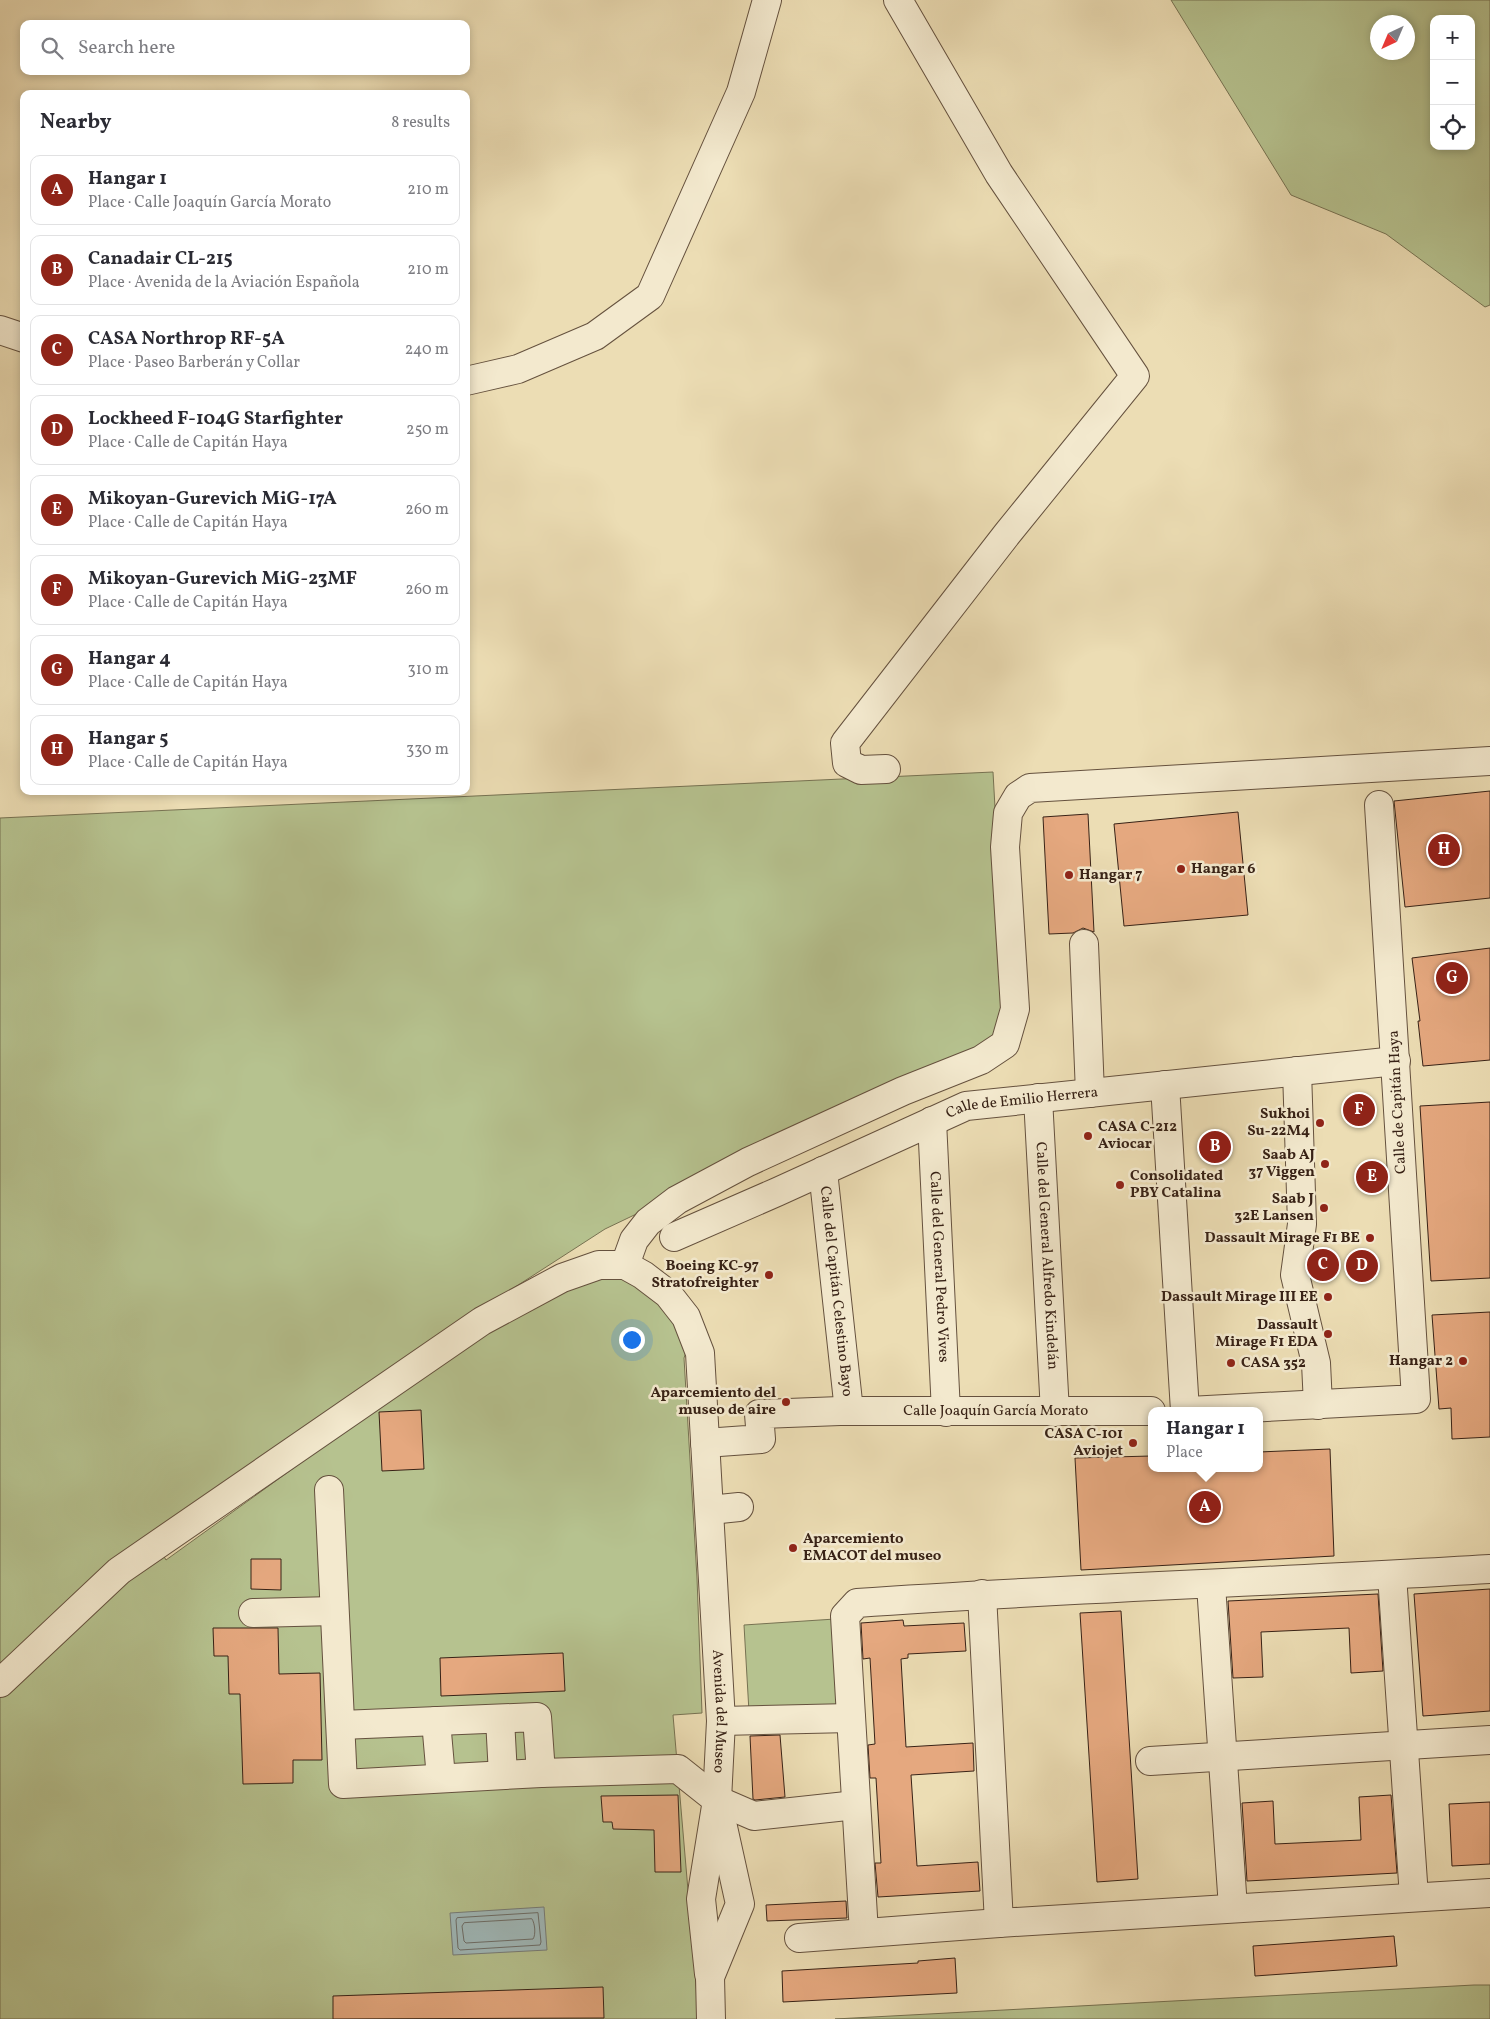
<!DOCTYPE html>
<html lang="en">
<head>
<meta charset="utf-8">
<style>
  body { margin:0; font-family:Vollkorn,serif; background:#f7f7f7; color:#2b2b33 }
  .controls { position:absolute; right:15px; top:15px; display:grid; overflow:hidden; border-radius:10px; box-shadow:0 2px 8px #0003 }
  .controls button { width:45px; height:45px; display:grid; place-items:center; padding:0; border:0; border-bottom:1px solid #e1e1e2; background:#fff; color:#2b2b33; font:25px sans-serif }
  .compass { position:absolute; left:1370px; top:15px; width:45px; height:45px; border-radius:50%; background:#fff; box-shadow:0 2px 8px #0003; rotate:224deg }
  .you { position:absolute; left:631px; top:1339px; width:18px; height:18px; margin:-12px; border:4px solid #fff; border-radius:50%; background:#1a73e8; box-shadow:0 0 0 8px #1a73e833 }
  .badge { display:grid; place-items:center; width:32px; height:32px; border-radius:50%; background:#8f2418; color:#fff; font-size:16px; font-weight:700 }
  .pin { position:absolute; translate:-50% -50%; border:2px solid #fff; box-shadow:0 1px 5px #0006 }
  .popup { position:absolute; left:1148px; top:1407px; width:115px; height:65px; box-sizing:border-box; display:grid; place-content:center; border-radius:10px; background:#fff; filter:drop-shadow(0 1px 4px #0005); font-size:16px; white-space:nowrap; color:#7c7c81 }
  .popup b { font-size:19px; color:#2b2b33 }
  .popup::after { content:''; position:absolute; left:50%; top:100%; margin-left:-10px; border:10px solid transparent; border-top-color:#fff }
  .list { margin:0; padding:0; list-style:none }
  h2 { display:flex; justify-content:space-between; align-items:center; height:65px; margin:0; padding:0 20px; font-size:21px }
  h2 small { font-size:16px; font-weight:400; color:#7c7c81 }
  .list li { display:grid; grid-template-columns:32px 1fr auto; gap:15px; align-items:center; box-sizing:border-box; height:70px; margin:0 10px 10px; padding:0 10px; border:1px solid #e1e1e2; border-radius:10px }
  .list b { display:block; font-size:19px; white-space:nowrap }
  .list p { margin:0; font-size:16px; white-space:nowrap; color:#7c7c81 }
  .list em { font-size:16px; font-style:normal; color:#7c7c81 }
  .icon { flex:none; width:28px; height:28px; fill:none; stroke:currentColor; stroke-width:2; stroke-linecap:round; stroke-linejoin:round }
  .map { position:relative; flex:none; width:1490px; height:2019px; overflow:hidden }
  .search { position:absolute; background:#fff; box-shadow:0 2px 8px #0003; left:20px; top:20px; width:450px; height:55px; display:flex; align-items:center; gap:12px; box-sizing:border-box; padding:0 18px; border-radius:10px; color:#7c7c81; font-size:19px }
  .panel { position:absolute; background:#fff; box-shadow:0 2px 8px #0003; left:20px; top:90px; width:450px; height:705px; border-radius:10px }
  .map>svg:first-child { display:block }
  .green { fill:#b6c28f; stroke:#777252; fill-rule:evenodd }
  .water { fill:#9fb8b9; stroke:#767c78 }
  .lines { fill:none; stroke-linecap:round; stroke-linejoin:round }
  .shore { stroke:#6c6d68; stroke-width:1 }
  .building { fill:#e5a87f; stroke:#382216 }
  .minor-casing { stroke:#65513e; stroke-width:30 }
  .minor { stroke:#f3e9ce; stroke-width:28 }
  .poi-dot { fill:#8f2418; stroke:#f3e9ce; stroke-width:2 }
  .labels { text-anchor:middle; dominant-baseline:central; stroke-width:5; stroke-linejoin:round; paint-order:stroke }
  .poi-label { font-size:15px; font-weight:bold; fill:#382216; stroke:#f3e9ce; text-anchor:end }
  .street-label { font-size:15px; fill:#382216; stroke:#f3e9ce }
</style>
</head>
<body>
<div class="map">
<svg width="1490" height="2019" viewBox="0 0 1490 2019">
  <rect width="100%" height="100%" fill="#ecddb4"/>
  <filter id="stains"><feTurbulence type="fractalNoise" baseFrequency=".004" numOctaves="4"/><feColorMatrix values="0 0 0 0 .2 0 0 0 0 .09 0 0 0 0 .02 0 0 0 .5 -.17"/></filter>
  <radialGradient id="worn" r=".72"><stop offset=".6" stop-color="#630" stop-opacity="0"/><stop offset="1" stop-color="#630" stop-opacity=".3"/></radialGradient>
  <g class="green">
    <path d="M1171,0h319v305l-5,2 -99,-73 -95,-39zM1434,19h37v127h-37zM1378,22h30v30h-30z"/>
    <polygon points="993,772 1006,1005 994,1034 969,1055 605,1229 478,1311 153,1538 166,1560 431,1369 510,1319 577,1284 602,1275 620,1276 662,1304 689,1344 684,1358 697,1578 702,1713 673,1715 699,2019 0,2019 0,818"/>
    <polygon points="835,1619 841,1708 749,1712 744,1625"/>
    <polygon points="1474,1985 1490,1985 1490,2019 835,2019"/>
  </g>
  <polygon class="water" points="544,1907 547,1950 453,1955 450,1913"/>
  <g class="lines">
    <g class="shore">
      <polygon points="538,1913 541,1942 540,1945 460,1950 458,1948 456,1920 457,1918"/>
      <path d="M532,1919c3,4 4,16 1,20l-67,4 -2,-2 -2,-15 2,-3z"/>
    </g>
  </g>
  <g class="building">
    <polygon points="1490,791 1490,898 1405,907 1394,801"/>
    <polygon points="1238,812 1248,915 1124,926 1114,824"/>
    <polygon points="1088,814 1094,932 1083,928 1073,933 1049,934 1043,817"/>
    <polygon points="1490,948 1490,1060 1423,1066 1418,1021 1420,1021 1412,958"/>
    <polygon points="1490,1102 1490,1278 1431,1281 1420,1106"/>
    <polygon points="1490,1312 1490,1437 1452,1439 1451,1408 1439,1409 1432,1315"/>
    <polygon points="421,1410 424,1469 382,1471 379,1412"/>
    <polygon points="1330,1449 1334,1556 1081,1570 1075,1458 1151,1456 1151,1468 1259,1468 1259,1452"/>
    <polygon points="251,1559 281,1559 281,1590 251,1589"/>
    <polygon points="1490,1589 1490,1711 1423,1716 1414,1594"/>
    <polygon points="1378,1594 1383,1671 1351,1673 1349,1628 1261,1632 1263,1677 1233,1678 1228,1601"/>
    <polygon points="1121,1611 1138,1879 1097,1882 1080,1613"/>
    <polygon points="903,1620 904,1626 964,1623 966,1651 908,1654 908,1658 901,1659 906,1747 973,1743 974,1771 911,1775 917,1866 978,1862 980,1891 878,1897 875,1863 881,1863 876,1778 870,1778 868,1745 875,1744 870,1658 863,1659 861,1623"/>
    <polygon points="213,1628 278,1628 279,1674 320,1673 322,1760 293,1760 293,1783 243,1784 240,1694 229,1694 228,1656 214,1656"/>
    <polygon points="563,1653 565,1691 441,1696 440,1658"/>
    <polygon points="780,1735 785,1797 755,1800 753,1799 750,1736"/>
    <polygon points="678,1795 681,1872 655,1872 654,1830 613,1829 612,1822 603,1822 601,1796"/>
    <polygon points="1391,1795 1397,1873 1247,1881 1242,1803 1273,1801 1275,1844 1361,1840 1359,1797"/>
    <polygon points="1490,1802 1490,1864 1452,1866 1449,1804"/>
    <polygon points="846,1901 847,1918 767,1921 766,1905"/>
    <polygon points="1394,1936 1397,1966 1255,1976 1253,1946"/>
    <polygon points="955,1958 957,1993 783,2002 782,1971 918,1963 918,1961"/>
    <polygon points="603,1987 604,2018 333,2019 333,1996"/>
  </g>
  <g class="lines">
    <defs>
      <g id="minor">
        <polyline points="0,330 24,338"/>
        <polyline points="466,381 518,369 595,336 650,296 741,92 767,0"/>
        <polyline points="886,769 861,770 847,763 845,743 1007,534 1135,376 999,174 898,0"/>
        <polyline points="1084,944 1090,1093"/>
        <polyline points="1297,1071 1302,1224 1295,1275 1316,1363 1318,1405"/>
        <polyline points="1165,1085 1185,1411"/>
        <path id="s1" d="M1038,1098l17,314"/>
        <path id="s2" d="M932,1121l14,291"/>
        <path id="s3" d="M823,1171l26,240"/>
        <path id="s4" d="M674,1237l103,-45 189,-86 430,-45"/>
        <polyline points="625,1265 634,1240 648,1222 677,1200 748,1162 903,1091 981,1060 1005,1044 1015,1009 1005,847 1008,813 1018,796 1030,788 1490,761"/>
        <polyline points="1189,1411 1416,1399 1379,805"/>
        <path id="s5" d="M705,1443l56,-4 -2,-25 81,-3h311"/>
        <polyline points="329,1490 343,1784 541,1773 678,1769 717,1800 701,1899 709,1974"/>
        <polyline points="710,1510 739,1507"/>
        <polyline points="1392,1575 1414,1897"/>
        <polyline points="1211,1585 1233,1908"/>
        <polyline points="982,1594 999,1923"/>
        <polyline points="253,1613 334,1611"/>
        <path id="s6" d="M0,1683l119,-112 363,-250 80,-43 37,-13h26l18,10 25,19 18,23 14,36 21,368 -4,79 23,104 -30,73 1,42"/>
        <polyline points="500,1719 503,1775"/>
        <polyline points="436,1721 441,1778"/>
        <polyline points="721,1721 851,1718"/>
        <polyline points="341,1725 537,1717 541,1773"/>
        <polyline points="1150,1761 1490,1740"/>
        <polyline points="717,1800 754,1816 856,1805"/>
        <path d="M864,1933l-19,-317 12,-13c211,-15 422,-21 633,-34"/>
        <polyline points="799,1938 999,1923 1490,1893"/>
      </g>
    </defs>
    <use href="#minor" class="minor-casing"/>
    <use href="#minor" class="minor"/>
  </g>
  <g class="poi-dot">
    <circle cx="1181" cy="869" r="5"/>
    <circle cx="1069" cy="875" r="5"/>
    <circle cx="1320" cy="1123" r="5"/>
    <circle cx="1088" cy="1136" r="5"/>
    <circle cx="1325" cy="1164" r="5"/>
    <circle cx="1120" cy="1185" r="5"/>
    <circle cx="1324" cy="1208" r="5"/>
    <circle cx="1370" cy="1238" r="5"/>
    <circle cx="769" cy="1275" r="5"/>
    <circle cx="1328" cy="1297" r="5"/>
    <circle cx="1328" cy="1334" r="5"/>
    <circle cx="1463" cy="1361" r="5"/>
    <circle cx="1231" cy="1363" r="5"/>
    <circle cx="786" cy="1402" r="5"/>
    <circle cx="1133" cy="1443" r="5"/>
    <circle cx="793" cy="1548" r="5"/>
  </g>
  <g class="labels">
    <g class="poi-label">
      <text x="1191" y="869" text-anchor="start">Hangar 6</text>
      <text x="1079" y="875" text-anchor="start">Hangar 7</text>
      <text x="1310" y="1114">Sukhoi<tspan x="1310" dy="17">Su-22M4</tspan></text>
      <text x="1098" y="1127" text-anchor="start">CASA C-212<tspan x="1098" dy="17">Aviocar</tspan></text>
      <text x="1315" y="1155">Saab AJ<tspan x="1315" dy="17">37 Viggen</tspan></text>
      <text x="1130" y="1176" text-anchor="start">Consolidated<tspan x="1130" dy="17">PBY Catalina</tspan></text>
      <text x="1314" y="1199">Saab J<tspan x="1314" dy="17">32E Lansen</tspan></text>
      <text x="1360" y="1238">Dassault Mirage F1 BE</text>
      <text x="759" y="1266">Boeing KC-97<tspan x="759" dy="17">Stratofreighter</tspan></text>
      <text x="1318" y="1297">Dassault Mirage III EE</text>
      <text x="1318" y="1325">Dassault<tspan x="1318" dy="17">Mirage F1 EDA</tspan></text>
      <text x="1453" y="1361">Hangar 2</text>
      <text x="1241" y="1363" text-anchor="start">CASA 352</text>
      <text x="776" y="1393">Aparcemiento del<tspan x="776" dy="17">museo de aire</tspan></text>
      <text x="1123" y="1434">CASA C-101<tspan x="1123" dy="17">Aviojet</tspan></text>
      <text x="803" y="1539" text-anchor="start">Aparcemiento<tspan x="803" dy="17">EMACOT del museo</tspan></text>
    </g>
    <g class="street-label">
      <text transform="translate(1398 1102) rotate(-93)">Calle de Capitán Haya</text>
      <text stroke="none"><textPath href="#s4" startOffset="376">Calle de Emilio Herrera</textPath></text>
      <text stroke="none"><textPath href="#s1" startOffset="158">Calle del General Alfredo Kindelán</textPath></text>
      <text stroke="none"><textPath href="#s2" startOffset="146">Calle del General Pedro Vives</textPath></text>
      <text stroke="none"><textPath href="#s3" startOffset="121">Calle del Capitán Celestino Bayo</textPath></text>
      <text stroke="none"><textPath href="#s5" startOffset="318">Calle Joaquín García Morato</textPath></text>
      <text stroke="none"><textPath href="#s6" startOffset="1239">Avenida del Museo</textPath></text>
    </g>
  </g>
  <rect width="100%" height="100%" filter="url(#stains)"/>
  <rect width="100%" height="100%" fill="url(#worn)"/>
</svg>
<div class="controls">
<button>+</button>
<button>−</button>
<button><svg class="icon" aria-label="locate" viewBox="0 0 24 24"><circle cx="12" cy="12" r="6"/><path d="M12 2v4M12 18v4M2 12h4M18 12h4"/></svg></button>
</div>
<svg class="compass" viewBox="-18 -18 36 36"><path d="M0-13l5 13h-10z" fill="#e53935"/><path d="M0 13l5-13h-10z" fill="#7c7c81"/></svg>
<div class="you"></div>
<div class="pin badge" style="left:1205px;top:1507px">A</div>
<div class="popup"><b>Hangar 1</b>Place</div>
<div class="pin badge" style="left:1215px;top:1147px">B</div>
<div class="pin badge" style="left:1323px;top:1265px">C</div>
<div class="pin badge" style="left:1362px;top:1266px">D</div>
<div class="pin badge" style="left:1372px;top:1177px">E</div>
<div class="pin badge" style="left:1359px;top:1110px">F</div>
<div class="pin badge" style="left:1452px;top:978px">G</div>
<div class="pin badge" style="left:1444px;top:850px">H</div>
<div class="search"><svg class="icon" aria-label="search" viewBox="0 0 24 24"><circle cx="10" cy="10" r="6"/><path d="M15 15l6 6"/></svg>Search here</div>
<section class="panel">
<h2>Nearby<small>8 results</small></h2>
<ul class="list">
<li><span class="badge">A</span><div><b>Hangar 1</b><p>Place · Calle Joaquín García Morato</p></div><em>210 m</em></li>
<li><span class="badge">B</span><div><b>Canadair CL-215</b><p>Place · Avenida de la Aviación Española</p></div><em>210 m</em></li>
<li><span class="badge">C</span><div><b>CASA Northrop RF-5A</b><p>Place · Paseo Barberán y Collar</p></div><em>240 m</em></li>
<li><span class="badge">D</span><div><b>Lockheed F-104G Starfighter</b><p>Place · Calle de Capitán Haya</p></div><em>250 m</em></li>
<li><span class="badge">E</span><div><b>Mikoyan-Gurevich MiG-17A</b><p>Place · Calle de Capitán Haya</p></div><em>260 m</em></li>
<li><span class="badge">F</span><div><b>Mikoyan-Gurevich MiG-23MF</b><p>Place · Calle de Capitán Haya</p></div><em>260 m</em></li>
<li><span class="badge">G</span><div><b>Hangar 4</b><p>Place · Calle de Capitán Haya</p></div><em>310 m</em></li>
<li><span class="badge">H</span><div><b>Hangar 5</b><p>Place · Calle de Capitán Haya</p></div><em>330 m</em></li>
</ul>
</section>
</div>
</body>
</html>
